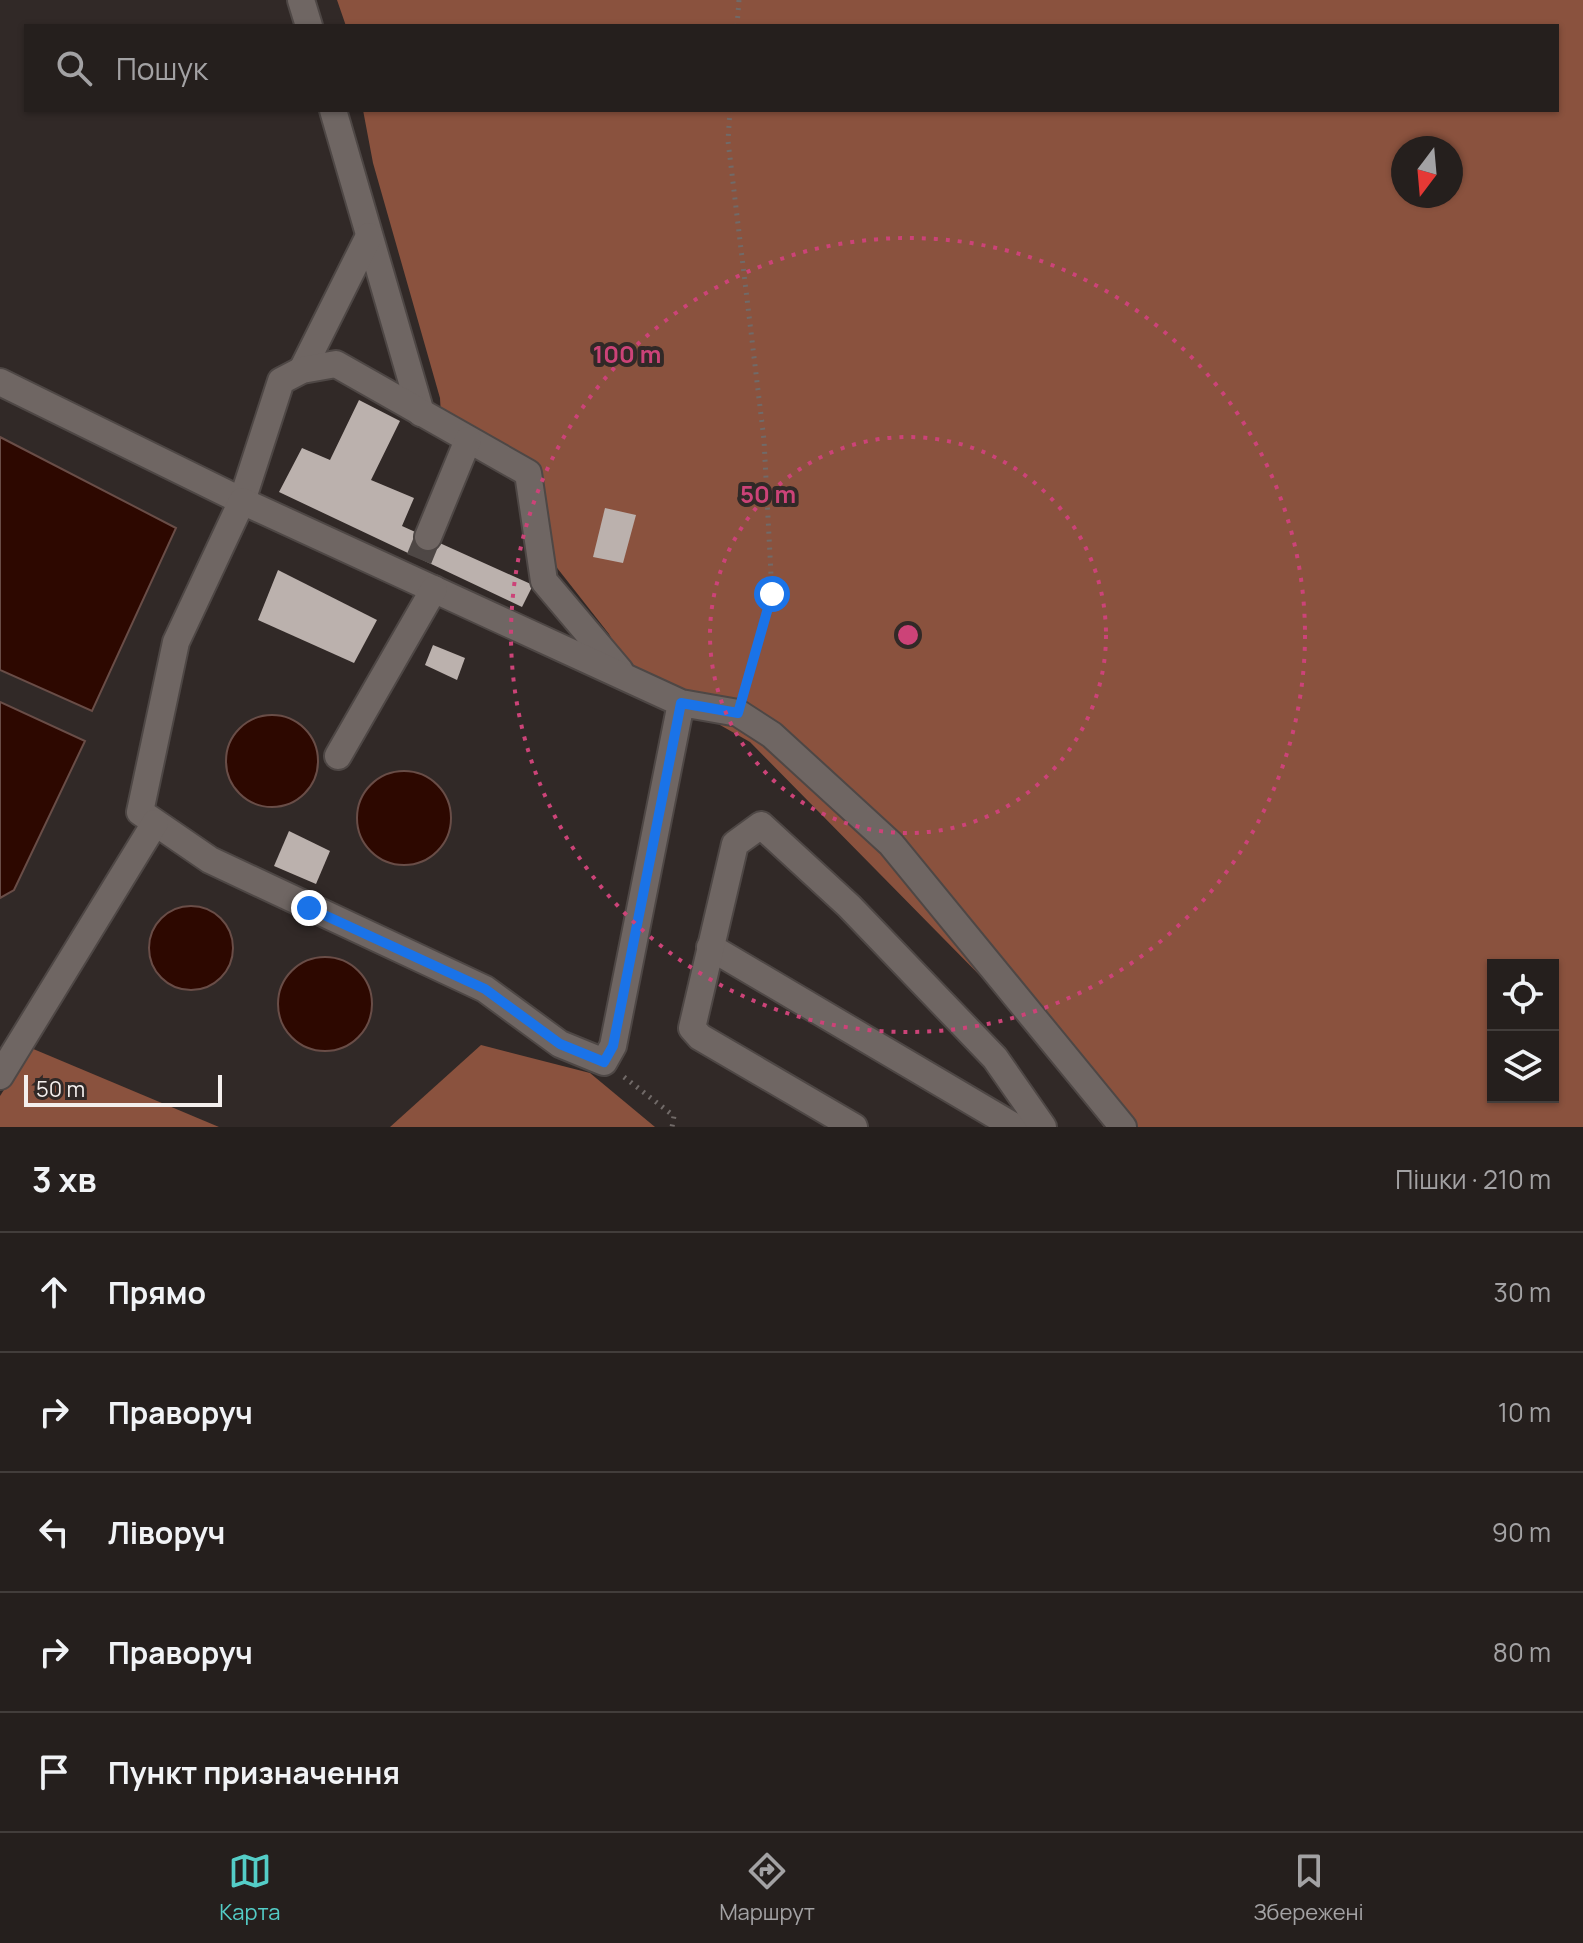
<!DOCTYPE html>
<html lang="uk">
<head>
<meta charset="utf-8">
<style>
  body { margin:0; font-family:Manrope,sans-serif; background:#312c2a; color:#f1f3f6 }
  .controls { position:absolute; right:24px; bottom:24px; display:grid; overflow:hidden; border-radius:0px; box-shadow:0 2px 6px #0004 }
  .controls button { width:72px; height:72px; display:grid; place-items:center; padding:0; border:0; border-bottom:2px solid #423d3b; background:#251f1d; color:#f1f3f6; font:40px sans-serif }
  .compass { position:absolute; left:1391px; top:136px; width:72px; height:72px; border-radius:50%; background:#251f1d; box-shadow:0 2px 6px #0004; rotate:196deg }
  .scale { position:absolute; left:24px; bottom:20px; width:198px; box-sizing:border-box; padding-left:8px; border:4px solid #f4efed; border-top:0; font-size:22px; line-height:28px; white-space:nowrap; color:#f4efed; -webkit-text-stroke:6px #312927; paint-order:stroke }
  .stop { position:absolute; width:24px; height:24px; margin:-18px; border:6px solid #1a73e8; border-radius:50%; background:#fff }
  .stop.end { background:#1a73e8; border-color:#fff; box-shadow:0 2px 8px #0008 }
  .list { margin:0; padding:0; list-style:none }
  h2 { display:flex; justify-content:space-between; align-items:center; height:104px; margin:0; padding:0 32px; font-size:34px }
  h2 small { font-size:26px; font-weight:400; color:#a3a2a4 }
  .list li { display:grid; grid-template-columns:52px 1fr auto; gap:24px; align-items:center; box-sizing:border-box; height:120px; padding:0 32px; border-top:2px solid #423d3b }
  .list b { display:block; font-size:30px; white-space:nowrap }
  .list em { font-size:26px; font-style:normal; color:#a3a2a4 }
  .icon { flex:none; width:44px; height:44px; fill:none; stroke:currentColor; stroke-width:2; stroke-linecap:round; stroke-linejoin:round }
  .map { position:relative; flex:none; width:1583px; height:1127px; overflow:hidden }
  .search { position:absolute; background:#251f1d; box-shadow:0 2px 6px #0004; left:24px; right:24px; top:24px; height:88px; display:flex; align-items:center; gap:20px; box-sizing:border-box; padding:0 28px; border-radius:0px; color:#a3a2a4; font-size:30px }
  .sheet { height:704px; background:#251f1d }
  nav { display:flex; justify-content:space-around; align-items:center; box-sizing:border-box; height:112px; border-top:2px solid #423d3b; background:#251f1d; font-size:22px; color:#a3a2a4 }
  nav a { display:grid; justify-items:center; gap:4px }
  nav .on { color:#54cdc7 }
  .map>svg:first-child { display:block }
  .forest { fill:#8a523e; fill-rule:evenodd }
  .water { fill:#2d0800; stroke:#694d47; stroke-width:2 }
  .building { fill:#bbb1ad }
  .lines { fill:none; stroke-linecap:round; stroke-linejoin:round }
  .minor-tunnel { stroke:#4e4745; stroke-width:26; stroke-dasharray:26 13; stroke-linecap:butt }
  .minor-casing { stroke:#4e4745; stroke-width:30 }
  .path { stroke:#716a68; stroke-width:5; stroke-dasharray:2 6; stroke-linecap:butt }
  .minor { stroke:#6f6663; stroke-width:26 }
  .route { stroke:#1a73e8; stroke-width:10 }
  .ring { fill:none; stroke:#cc4378; stroke-width:4; stroke-dasharray:4 8 }
  .centre { fill:#cc4378; stroke:#312927; stroke-width:4 }
  .ring-label { font-size:24px; text-anchor:middle; font-weight:bold; fill:#cc4378; stroke:#312927; stroke-width:8; stroke-linejoin:round; paint-order:stroke }
</style>
</head>
<body>
<div class="map">
<svg width="1583" height="1127" viewBox="0 0 1583 1127">
  <rect width="100%" height="100%" fill="#312927"/>
  <g class="forest">
    <path d="M337,0h1246v1127h-479l-99,-126 -255,-259 -120,-68 -21,-40 -55,-70 -21,-86 -92,-63 -1,-17 -67,-235 -10,-53h1194v-84h-1211zM1403,148h48v48h-48zM1493,965h60v132h-60z"/>
    <polygon points="481,1045 590,1073 655,1127 390,1127"/>
    <polygon points="31,1048 219,1127 0,1127 0,1096"/>
  </g>
  <g class="water">
    <polygon points="0,437 176,528 92,711 0,670"/>
    <polygon points="0,702 85,741 14,890 0,898"/>
    <circle cx="272" cy="761" r="46"/>
    <circle cx="404" cy="818" r="47"/>
    <circle cx="191" cy="948" r="42"/>
    <circle cx="325" cy="1004" r="47"/>
  </g>
  <g class="building">
    <polygon points="359,400 400,421 371,480 414,498 402,526 533,585 522,607 279,492 302,448 330,460"/>
    <polygon points="605,508 636,515 623,563 593,557"/>
    <polygon points="278,570 377,620 354,663 258,620"/>
    <polygon points="433,645 465,658 457,680 425,665"/>
    <polygon points="289,831 330,851 316,884 274,866"/>
  </g>
  <g class="lines">
    <polyline class="minor-tunnel" points="419,559 428,537"/>
    <defs>
      <g id="minor">
        <polyline points="301,0 309,26"/>
        <polyline points="333,110 421,413"/>
        <polyline points="302,370 369,236"/>
        <polyline points="0,382 242,501 281,381 302,370 336,364 528,473 544,581 620,671"/>
        <polyline points="428,537 468,440"/>
        <polyline points="681,703 613,1046 604,1062 560,1044 485,989 210,860 140,812 176,642 242,501 681,703 738,713 772,735 891,844 1123,1127"/>
        <polyline points="338,756 434,589"/>
        <polyline points="710,947 1015,1127"/>
        <polyline points="0,1076 155,823"/>
        <polyline points="854,1127 700,1037 692,1028 735,844 761,825 849,906 995,1058 1043,1127"/>
      </g>
    </defs>
    <use href="#minor" class="minor-casing"/>
    <g class="path">
      <polyline points="737,26 739,0"/>
      <polyline points="730,110 728,141 764,440 772,594 745,691"/>
      <polyline points="624,1077 674,1116 672,1127"/>
    </g>
    <use href="#minor" class="minor"/>
  </g>
  <g class="lines">
    <polyline class="route" points="309,908 485,989 560,1044 604,1062 613,1046 681,703 738,713 772,594"/>
  </g>
  <g class="ring">
    <circle cx="908" cy="635" r="198"/>
    <circle cx="908" cy="635" r="397"/>
  </g>
  <circle cx="908" cy="635" r="12" class="centre"/>
  <g class="ring-label">
    <text x="627" y="363">100 m</text>
    <text x="768" y="503">50 m</text>
  </g>
</svg>
<div class="controls">
<button><svg class="icon" aria-label="locate" viewBox="0 0 24 24"><circle cx="12" cy="12" r="6"/><path d="M12 2v4M12 18v4M2 12h4M18 12h4"/></svg></button>
<button><svg class="icon" aria-label="layers" viewBox="0 0 24 24"><path d="M12 4l9 5-9 5-9-5zM3 14l9 5 9-5"/></svg></button>
</div>
<svg class="compass" viewBox="-18 -18 36 36"><path d="M0-13l5 13h-10z" fill="#e53935"/><path d="M0 13l5-13h-10z" fill="#a3a2a4"/></svg>
<div class="scale">50 m</div>
<div class="stop" style="left:772px;top:594px"></div>
<div class="stop end" style="left:309px;top:908px"></div>
<div class="search"><svg class="icon" aria-label="search" viewBox="0 0 24 24"><circle cx="10" cy="10" r="6"/><path d="M15 15l6 6"/></svg>Пошук</div>
</div>
<section class="sheet">
<h2>3 хв<small>Пішки · 210 m</small></h2>
<ul class="list">
<li><svg class="icon" aria-label="ahead" viewBox="0 0 24 24"><path d="M12 20V5M6 11l6-6 6 6"/></svg><div><b>Прямо</b></div><em>30 m</em></li>
<li><svg class="icon" aria-label="right" viewBox="0 0 24 24"><path d="M7 20v-9h11M14 6l5 5-5 5"/></svg><div><b>Праворуч</b></div><em>10 m</em></li>
<li><svg class="icon" aria-label="left" viewBox="0 0 24 24"><path d="M17 20v-9H6M10 6l-5 5 5 5"/></svg><div><b>Ліворуч</b></div><em>90 m</em></li>
<li><svg class="icon" aria-label="right" viewBox="0 0 24 24"><path d="M7 20v-9h11M14 6l5 5-5 5"/></svg><div><b>Праворуч</b></div><em>80 m</em></li>
<li><svg class="icon" aria-label="arrive" viewBox="0 0 24 24"><path d="M6 21V4h12l-3 4 3 4H6"/></svg><div><b>Пункт призначення</b></div></li>
</ul>
</section>
<nav>
<a class="on"><svg class="icon" aria-label="map" viewBox="0 0 24 24"><path d="M3 6l6-2 6 2 6-2v14l-6 2-6-2-6 2zM9 4v14M15 6v14"/></svg>Карта</a>
<a><svg class="icon" aria-label="directions" viewBox="0 0 24 24"><path d="M12 3l9 9-9 9-9-9zM9 14v-3h6M13 9l2 2-2 2"/></svg>Маршрут</a>
<a><svg class="icon" aria-label="saved" viewBox="0 0 24 24"><path d="M7 4h10v16l-5-4-5 4z"/></svg>Збережені</a>
</nav>
</body>
</html>
